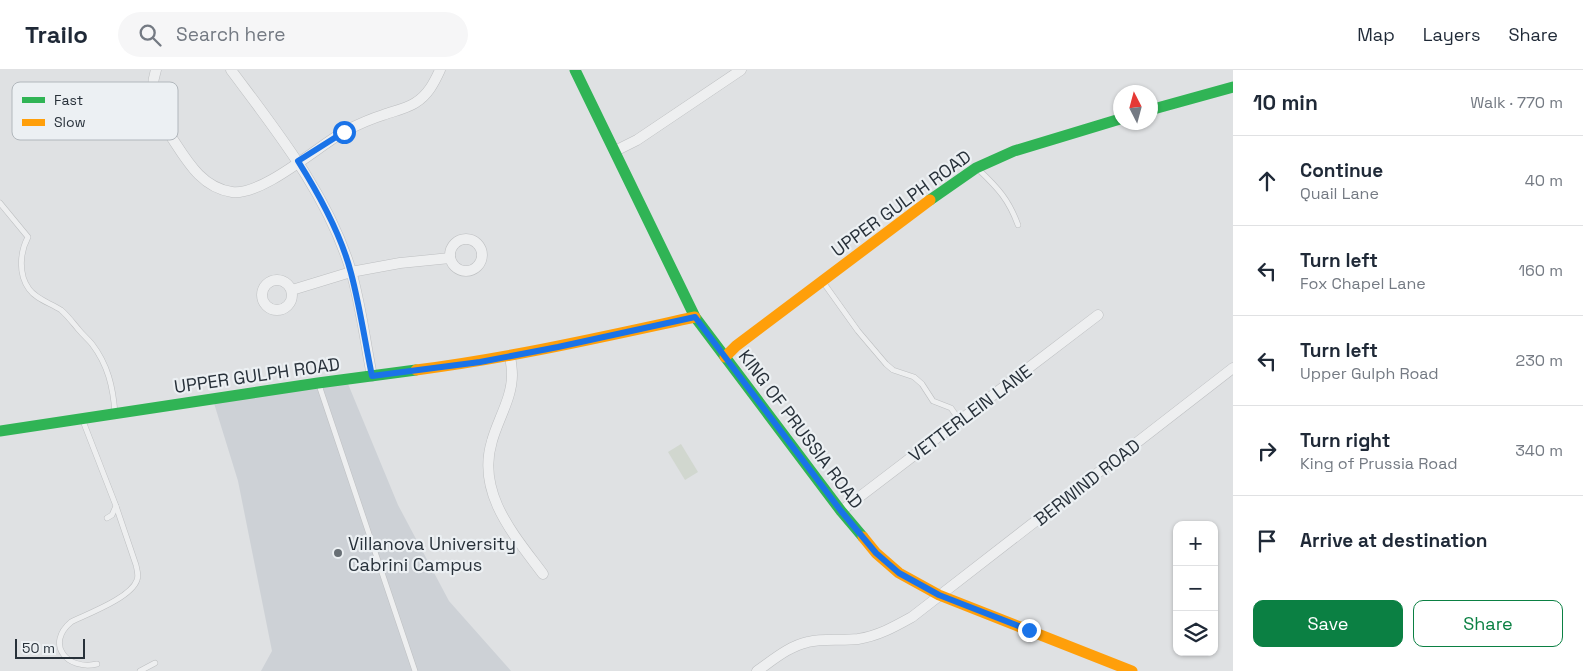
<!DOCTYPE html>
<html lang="en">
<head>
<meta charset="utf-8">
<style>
  body { margin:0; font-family:"Space Grotesk",sans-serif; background:#f6f6f7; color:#1f2937 }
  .controls { position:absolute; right:15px; bottom:15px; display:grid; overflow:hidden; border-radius:10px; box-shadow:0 1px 4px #0004 }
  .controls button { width:45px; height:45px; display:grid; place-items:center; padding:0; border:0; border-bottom:1px solid #e0e1e3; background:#fff; color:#1f2937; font:25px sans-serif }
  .compass { position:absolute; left:1113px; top:15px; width:45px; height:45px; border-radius:50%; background:#fff; box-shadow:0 1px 4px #0004; rotate:354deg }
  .scale { position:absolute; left:15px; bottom:12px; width:70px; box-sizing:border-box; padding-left:5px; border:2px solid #28313a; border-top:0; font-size:14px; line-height:18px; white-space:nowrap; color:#28313a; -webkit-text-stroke:4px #ecf0f3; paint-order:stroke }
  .stop { position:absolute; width:15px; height:15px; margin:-11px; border:4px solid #1a73e8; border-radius:50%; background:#fff }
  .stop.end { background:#1a73e8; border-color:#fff; box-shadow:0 1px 5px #0008 }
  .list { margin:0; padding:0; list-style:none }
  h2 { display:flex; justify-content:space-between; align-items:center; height:65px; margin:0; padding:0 20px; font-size:21px }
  h2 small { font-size:16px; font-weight:400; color:#747a83 }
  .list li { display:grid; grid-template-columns:32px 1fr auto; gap:15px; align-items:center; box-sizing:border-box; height:90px; padding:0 20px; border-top:1px solid #e0e1e3 }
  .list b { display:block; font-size:19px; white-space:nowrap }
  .list p { margin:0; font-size:16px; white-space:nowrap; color:#747a83 }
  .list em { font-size:16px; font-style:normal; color:#747a83 }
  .actions { display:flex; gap:10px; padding:15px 20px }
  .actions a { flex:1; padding:11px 0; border:1px solid #0b8043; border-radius:10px; text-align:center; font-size:18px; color:#0b8043 }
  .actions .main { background:#0b8043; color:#fff }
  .icon { flex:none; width:28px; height:28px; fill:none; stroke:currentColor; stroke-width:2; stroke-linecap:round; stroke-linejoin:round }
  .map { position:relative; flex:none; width:1233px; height:601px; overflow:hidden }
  header { display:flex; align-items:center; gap:30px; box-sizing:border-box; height:70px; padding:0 25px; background:#fff; border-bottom:1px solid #e0e1e3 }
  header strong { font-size:24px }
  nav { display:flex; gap:28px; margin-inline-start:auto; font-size:18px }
  .search { width:350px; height:45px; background:#f6f6f7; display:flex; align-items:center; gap:12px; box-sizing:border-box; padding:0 18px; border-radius:28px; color:#747a83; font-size:19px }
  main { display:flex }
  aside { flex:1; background:#fff }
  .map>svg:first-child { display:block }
  .built { fill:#cdd1d6 }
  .green { fill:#d1d7cf }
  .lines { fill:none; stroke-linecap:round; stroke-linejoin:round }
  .lane-casing { stroke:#bdbfc1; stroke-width:6 }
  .street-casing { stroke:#bdbfc1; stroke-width:11 }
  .lane { stroke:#eeeff0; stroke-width:5 }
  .street { stroke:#eeeff0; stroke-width:10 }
  .fast { stroke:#30b455; stroke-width:11 }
  .slow { stroke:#ff9f0a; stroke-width:11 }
  .route { stroke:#1a73e8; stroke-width:6 }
  .poi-dot { fill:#686f75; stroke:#ecf0f3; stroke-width:2 }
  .labels { text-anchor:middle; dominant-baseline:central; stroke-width:4.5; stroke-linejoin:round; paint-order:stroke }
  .street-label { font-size:18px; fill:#28313a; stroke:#ecf0f3 }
  .poi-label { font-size:18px; fill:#28313a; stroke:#ecf0f3; text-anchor:start }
  .key { fill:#ecf0f3; stroke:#b1b7bc; stroke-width:1 }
  .key-label { font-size:14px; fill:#28313a }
</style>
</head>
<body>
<header>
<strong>Trailo</strong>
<div class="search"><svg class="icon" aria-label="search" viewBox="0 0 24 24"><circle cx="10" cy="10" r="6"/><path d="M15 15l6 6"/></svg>Search here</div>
<nav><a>Map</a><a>Layers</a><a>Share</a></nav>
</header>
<main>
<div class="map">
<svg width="1233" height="601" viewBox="0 0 1233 601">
  <rect width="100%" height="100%" fill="#dfe1e3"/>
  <polygon class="built" points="346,309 398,435 449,531 511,601 261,601 272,581 238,411 213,330"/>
  <polygon class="green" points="681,374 698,402 685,410 668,382"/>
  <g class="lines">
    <defs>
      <g id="lane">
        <path d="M979,100c19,18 30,30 39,55"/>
        <path d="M0,133l28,34c-8,15 -10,37 1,52 7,10 21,14 32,21 7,6 12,13 18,20 4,5 9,9 13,14 16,21 21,43 23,69"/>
        <polyline points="823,212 858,261 886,294 893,300 914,307 922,314 933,331 951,338 960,351"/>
        <polyline points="319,315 415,601"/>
        <polyline points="83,351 116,436 112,445 107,448"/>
        <path d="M97,594c-30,7 -52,-20 -26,-42 16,-8 60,-24 66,-42 2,-5 0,-10 -1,-15l-20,-59"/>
        <polyline points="140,601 155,593"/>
      </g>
      <g id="street">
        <path d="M156,0c-9,27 3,46 16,68 15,23 30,50 60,54 30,4 85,-45 113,-61 12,-6 25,-12 38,-16 11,-4 22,-6 32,-12 13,-8 19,-20 25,-33"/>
        <path d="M231,0c47,63 97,125 120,201 10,34 14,70 21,105"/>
        <polyline points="615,81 637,70 741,0"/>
        <circle cx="466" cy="185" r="16"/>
        <circle cx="277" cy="225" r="15"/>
        <polyline points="292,220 351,202 400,193 450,188"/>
        <path d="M510,286c1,6 2,13 2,19 0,23 -14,44 -20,66 -16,52 22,94 51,133"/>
        <polyline points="841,441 1098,245"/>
        <path d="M757,601c16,-11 32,-25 51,-29 16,-4 33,-1 50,-3 20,-3 36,-12 54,-22l321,-249"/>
      </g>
    </defs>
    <use href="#lane" class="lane-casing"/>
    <use href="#street" class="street-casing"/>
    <use href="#lane" class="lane"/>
    <use href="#street" class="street"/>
    <g class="fast">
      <polyline points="575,0 695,247 841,441 863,467"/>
      <polyline points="1150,40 1233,17"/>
      <polyline points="930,130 976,98 1014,81 1120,49"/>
      <polyline points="0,361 318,313 416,300"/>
    </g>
    <g class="slow">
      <polyline points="725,287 736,276 930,130"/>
      <path d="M416,300c94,-12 186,-33 279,-53"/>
      <polyline points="863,467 876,483 899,503 939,525 1132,601"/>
    </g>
  </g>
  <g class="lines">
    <path class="route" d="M344,62l-46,29c22,35 43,73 53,112 9,34 14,69 21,103l108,-14 78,-15 137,-30 146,194 35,42 23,20 40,22 90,35"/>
  </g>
  <circle class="poi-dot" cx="338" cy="483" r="5"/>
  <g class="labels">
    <g class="street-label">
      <text transform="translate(901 133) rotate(-36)">UPPER GULPH ROAD</text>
      <text transform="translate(257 305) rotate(-8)">UPPER GULPH ROAD</text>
      <text transform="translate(970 343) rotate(-37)">VETTERLEIN LANE</text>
      <text transform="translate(801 359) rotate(53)">KING OF PRUSSIA ROAD</text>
      <text transform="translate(1087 412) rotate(-38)">BERWIND ROAD</text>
    </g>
    <g class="poi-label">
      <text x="348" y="473">Villanova University<tspan x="348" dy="21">Cabrini Campus</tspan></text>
    </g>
  </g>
  <rect x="12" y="12" width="166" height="58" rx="8" class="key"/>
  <rect x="22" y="27" width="23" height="6" fill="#30b455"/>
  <rect x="22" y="49" width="23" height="7" fill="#ff9f0a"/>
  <g class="key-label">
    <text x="54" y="35">Fast</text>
    <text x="54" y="57">Slow</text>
  </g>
</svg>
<div class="controls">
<button>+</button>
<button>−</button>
<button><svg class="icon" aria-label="layers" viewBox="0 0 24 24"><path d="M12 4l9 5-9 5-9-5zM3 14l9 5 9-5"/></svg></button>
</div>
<svg class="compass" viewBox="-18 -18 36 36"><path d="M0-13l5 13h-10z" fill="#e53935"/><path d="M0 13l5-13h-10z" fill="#747a83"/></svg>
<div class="scale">50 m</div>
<div class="stop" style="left:344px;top:62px"></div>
<div class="stop end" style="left:1029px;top:560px"></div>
</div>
<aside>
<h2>10 min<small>Walk · 770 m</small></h2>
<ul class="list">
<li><svg class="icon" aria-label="ahead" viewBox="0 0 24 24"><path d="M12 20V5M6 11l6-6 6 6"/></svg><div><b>Continue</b><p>Quail Lane</p></div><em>40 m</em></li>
<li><svg class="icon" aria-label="left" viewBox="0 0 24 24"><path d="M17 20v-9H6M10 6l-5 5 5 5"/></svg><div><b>Turn left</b><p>Fox Chapel Lane</p></div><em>160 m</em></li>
<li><svg class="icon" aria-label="left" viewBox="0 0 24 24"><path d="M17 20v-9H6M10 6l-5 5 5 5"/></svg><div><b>Turn left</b><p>Upper Gulph Road</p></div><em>230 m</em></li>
<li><svg class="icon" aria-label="right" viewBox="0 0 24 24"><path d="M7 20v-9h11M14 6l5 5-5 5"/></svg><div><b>Turn right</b><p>King of Prussia Road</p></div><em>340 m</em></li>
<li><svg class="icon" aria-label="arrive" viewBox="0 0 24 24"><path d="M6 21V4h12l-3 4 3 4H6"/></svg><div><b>Arrive at destination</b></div></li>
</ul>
<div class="actions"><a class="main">Save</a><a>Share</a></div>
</aside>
</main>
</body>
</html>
